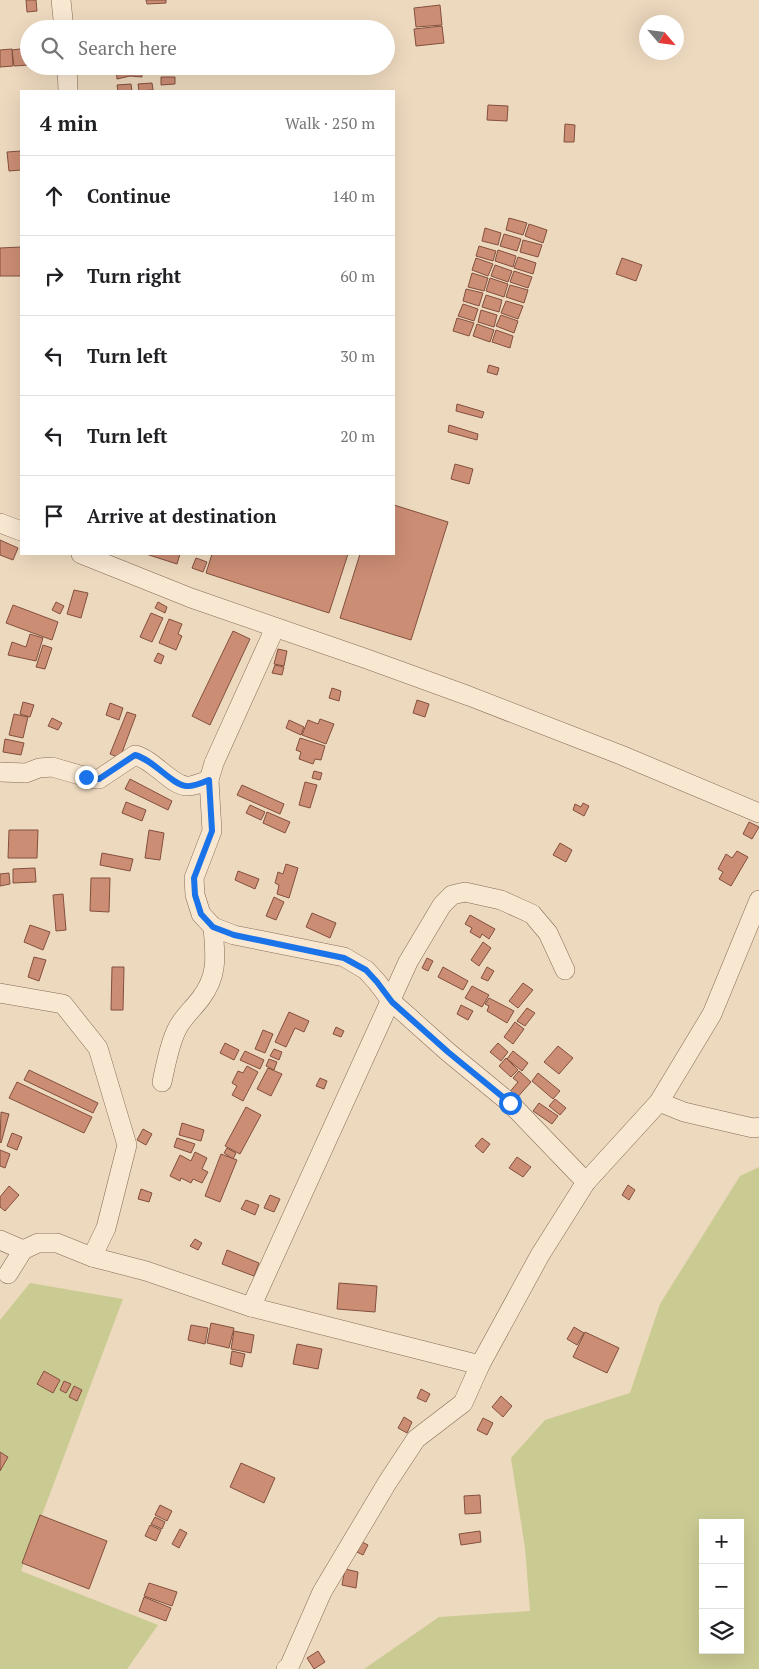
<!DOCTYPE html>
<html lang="en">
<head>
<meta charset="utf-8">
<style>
  body { margin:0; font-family:"PT Serif",serif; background:#f6f6f6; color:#202124 }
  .controls { position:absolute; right:15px; bottom:15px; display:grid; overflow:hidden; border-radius:0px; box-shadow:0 5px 20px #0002 }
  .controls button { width:45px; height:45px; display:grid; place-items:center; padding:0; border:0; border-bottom:1px solid #e0e0e0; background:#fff; color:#202124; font:25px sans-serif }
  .compass { position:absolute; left:639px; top:15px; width:45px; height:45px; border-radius:50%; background:#fff; box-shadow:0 5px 20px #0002; rotate:118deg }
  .stop { position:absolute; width:15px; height:15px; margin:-11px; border:4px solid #1a73e8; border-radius:50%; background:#fff }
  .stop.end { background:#1a73e8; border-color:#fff; box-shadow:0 1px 5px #0008 }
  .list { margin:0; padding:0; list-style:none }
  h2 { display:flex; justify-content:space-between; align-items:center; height:65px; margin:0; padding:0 20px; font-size:21px }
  h2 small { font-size:16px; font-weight:400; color:#757577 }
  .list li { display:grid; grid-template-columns:32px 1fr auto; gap:15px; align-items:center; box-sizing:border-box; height:80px; padding:0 20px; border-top:1px solid #e0e0e0 }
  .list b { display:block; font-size:19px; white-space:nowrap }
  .list em { font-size:16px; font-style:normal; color:#757577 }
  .icon { flex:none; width:28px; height:28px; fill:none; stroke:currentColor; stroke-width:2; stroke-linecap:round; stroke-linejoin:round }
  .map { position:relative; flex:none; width:759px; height:1669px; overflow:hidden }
  .search { position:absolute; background:#fff; box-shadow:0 5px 20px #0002; left:20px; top:20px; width:375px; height:55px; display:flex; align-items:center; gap:12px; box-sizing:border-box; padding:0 18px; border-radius:28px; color:#757577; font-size:19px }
  .panel { position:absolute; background:#fff; box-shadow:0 5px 20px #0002; left:20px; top:90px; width:375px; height:465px; border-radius:0px }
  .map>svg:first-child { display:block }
  .green { fill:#caca93; fill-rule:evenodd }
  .building { fill:#cb8d74; stroke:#83503e }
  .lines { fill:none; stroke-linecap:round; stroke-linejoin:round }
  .minor-casing { stroke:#846a57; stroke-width:20 }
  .minor { stroke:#f8e7d1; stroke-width:19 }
  .route { stroke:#1a73e8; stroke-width:6 }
</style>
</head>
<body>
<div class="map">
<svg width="759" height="1669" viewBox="0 0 759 1669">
  <rect width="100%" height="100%" fill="#edd9be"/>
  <g class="green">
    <path d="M759,1167v502h-395l75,-52 91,-6 -5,-63 -14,-90 34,-38 85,-27 30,-89 80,-128zM703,1523h37v127h-37z"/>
    <polygon points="30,1283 123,1299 21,1571 158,1625 127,1669 0,1669 0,1320"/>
  </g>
  <g class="building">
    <polygon points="26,0 36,0 37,11 27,12"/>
    <polygon points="146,0 166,0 166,3 147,4"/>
    <polygon points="440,5 442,25 416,27 414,8"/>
    <polygon points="172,21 172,28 157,28 156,22"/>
    <polygon points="442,26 444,43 416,46 414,29"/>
    <polygon points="28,48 29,65 14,66 12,50"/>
    <polygon points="12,49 13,66 0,67 0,50"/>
    <polygon points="116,66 141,66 142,77 130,76 117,79"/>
    <polygon points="161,77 175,77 175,84 161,85"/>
    <polygon points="152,83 153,90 139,91 138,84"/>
    <polygon points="131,84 132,91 118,91 117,85"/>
    <polygon points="488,105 508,106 507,121 487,120"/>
    <polygon points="565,124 575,125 574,142 564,142"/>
    <polygon points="21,151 21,170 9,171 7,152"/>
    <polygon points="509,218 527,223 523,235 506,230"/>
    <polygon points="529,224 547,230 543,243 525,236"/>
    <polygon points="485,228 501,233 498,245 482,241"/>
    <polygon points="504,234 521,239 517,251 500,246"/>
    <polygon points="523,240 542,245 538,257 520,252"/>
    <polygon points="479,246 496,251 493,261 476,256"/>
    <polygon points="21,247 21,276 0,276 0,248"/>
    <polygon points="498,250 516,256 513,267 495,261"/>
    <polygon points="518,257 536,263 533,274 514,268"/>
    <polygon points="476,258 493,264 488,276 472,270"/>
    <polygon points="622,258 642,265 636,281 616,274"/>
    <polygon points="495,265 512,271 508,282 491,276"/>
    <polygon points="514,271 532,277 528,288 510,282"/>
    <polygon points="472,273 488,278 484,291 468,287"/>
    <polygon points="490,278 508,284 504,297 486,291"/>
    <polygon points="510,285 528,290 524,303 506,297"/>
    <polygon points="466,289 483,293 479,306 463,301"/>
    <polygon points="486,295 502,300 499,312 482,307"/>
    <polygon points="506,301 523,306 518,319 501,313"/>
    <polygon points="463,304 478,309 474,321 458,316"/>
    <polygon points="481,310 497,315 494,327 478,322"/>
    <polygon points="501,315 518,321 514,333 496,326"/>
    <polygon points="457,318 474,323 469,336 453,331"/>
    <polygon points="477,324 494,330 490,342 473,336"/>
    <polygon points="496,330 513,336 510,348 492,342"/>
    <polygon points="489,365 499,368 497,375 487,372"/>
    <polygon points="457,404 484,412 482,418 456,411"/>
    <polygon points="449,425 478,434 477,440 448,432"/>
    <polygon points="455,464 473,469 469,484 451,479"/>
    <polygon points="394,505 448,522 411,640 340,618 360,554 394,554"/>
    <polygon points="0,540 18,548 13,560 0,555"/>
    <polygon points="146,554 180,554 177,564"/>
    <polygon points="212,554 348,554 329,613 206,573"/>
    <polygon points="196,558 207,562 203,572 192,568"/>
    <polygon points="74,590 88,593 81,618 67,614"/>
    <polygon points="56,602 64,606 60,614 52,610"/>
    <polygon points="158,602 167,607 165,613 155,608"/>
    <polygon points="13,605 58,622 52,640 6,623"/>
    <polygon points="151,613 163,618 152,642 140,637"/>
    <polygon points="169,619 182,624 178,634 182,636 176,650 159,643"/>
    <polygon points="233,631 250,639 210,725 192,716"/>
    <polygon points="30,634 43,638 36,661 8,655 12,642 26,647"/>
    <polygon points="43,645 52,648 45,669 36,667"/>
    <polygon points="278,649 287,651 284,666 274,664"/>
    <polygon points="158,653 164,656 161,664 154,661"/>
    <polygon points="275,665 284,667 282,675 272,673"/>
    <polygon points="332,688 341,691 339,701 329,698"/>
    <polygon points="417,700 429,704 425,717 413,713"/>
    <polygon points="23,702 34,705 30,717 20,714"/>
    <polygon points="110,703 123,708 119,720 106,715"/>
    <polygon points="127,712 136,715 120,758 110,754"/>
    <polygon points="14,714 28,717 23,738 9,735"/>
    <polygon points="52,718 62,723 58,730 48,726"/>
    <polygon points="320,719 334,724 326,744 302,735 308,720 318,724"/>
    <polygon points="289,720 304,727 301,735 286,728"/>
    <polygon points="300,738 325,746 321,760 315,759 313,764 299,759 301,752 296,750"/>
    <polygon points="5,739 24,743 21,755 3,752"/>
    <polygon points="314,771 322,773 320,780 312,778"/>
    <polygon points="130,779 172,801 168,810 125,789"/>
    <polygon points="305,782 317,785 310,808 299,805"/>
    <polygon points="242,785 284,804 280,814 237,795"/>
    <polygon points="126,802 146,810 142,821 122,813"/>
    <polygon points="583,803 589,806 584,816 573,810 575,804 581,807"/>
    <polygon points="250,805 265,812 261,820 246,813"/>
    <polygon points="267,812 290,822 285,833 263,823"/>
    <polygon points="749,822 759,827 752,839 743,834"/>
    <polygon points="9,830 38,830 37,858 8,858"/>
    <polygon points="149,830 164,833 160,860 145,858"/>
    <polygon points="560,843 572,850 566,862 553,855"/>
    <polygon points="737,851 748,857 731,886 719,879 723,872 718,869 726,854 732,858"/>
    <polygon points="102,853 133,859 130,871 100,865"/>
    <polygon points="286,864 298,868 289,898 277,894 279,885 275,883 278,872 283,874"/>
    <polygon points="35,868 36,882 13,883 13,869"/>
    <polygon points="238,871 259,879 255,889 235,880"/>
    <polygon points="9,873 10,884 0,886 0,874"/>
    <polygon points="91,878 110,878 109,912 90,911"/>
    <polygon points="63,894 66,930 56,931 53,895"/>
    <polygon points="274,897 284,902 276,920 266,916"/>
    <polygon points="312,913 336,923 330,938 306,927"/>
    <polygon points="470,915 495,929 489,939 482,934 480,938 470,932 472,928 465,924"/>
    <polygon points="30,925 50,932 43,950 24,942"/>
    <polygon points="483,942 491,948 479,966 471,960"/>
    <polygon points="34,957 46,960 39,981 28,977"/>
    <polygon points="427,958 433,961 428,971 422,968"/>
    <polygon points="112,967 124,967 123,1010 111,1010"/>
    <polygon points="443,967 468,981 463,990 438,977"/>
    <polygon points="487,967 494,971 488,981 481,978"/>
    <polygon points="523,983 533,990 518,1008 509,1001"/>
    <polygon points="472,986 489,995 482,1007 465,998"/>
    <polygon points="489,998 514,1011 507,1023 487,1011 489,1006 485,1004"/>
    <polygon points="461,1005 473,1011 468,1020 457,1014"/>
    <polygon points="527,1008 535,1013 525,1026 517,1021"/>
    <polygon points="289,1012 309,1021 304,1032 295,1028 286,1047 275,1042"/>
    <polygon points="515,1022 524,1029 513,1044 504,1037"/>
    <polygon points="336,1027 344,1031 341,1037 333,1034"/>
    <polygon points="263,1030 273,1034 265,1053 255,1049"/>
    <polygon points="225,1043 239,1050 234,1060 220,1053"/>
    <polygon points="498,1043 508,1052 501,1061 490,1052"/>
    <polygon points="558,1046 573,1058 559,1074 544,1062"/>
    <polygon points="274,1049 282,1052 279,1060 270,1056"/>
    <polygon points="245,1051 264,1060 260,1069 240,1060"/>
    <polygon points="513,1051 528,1063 522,1071 507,1059"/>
    <polygon points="506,1058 518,1070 511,1077 499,1066"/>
    <polygon points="269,1059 277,1062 274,1070 266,1066"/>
    <polygon points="247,1066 258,1072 243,1101 232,1095 237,1086 232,1083 238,1071 243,1073"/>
    <polygon points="268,1068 282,1074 271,1096 257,1089"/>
    <polygon points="29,1070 98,1103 93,1113 24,1080"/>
    <polygon points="519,1071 531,1082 515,1100 508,1094 518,1082 513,1078"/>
    <polygon points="538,1073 560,1091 553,1099 532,1081"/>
    <polygon points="320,1078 327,1081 324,1089 316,1086"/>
    <polygon points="17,1082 92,1117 84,1133 9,1098"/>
    <polygon points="555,1099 566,1108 560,1115 549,1106"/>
    <polygon points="539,1103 558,1116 552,1124 533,1111"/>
    <polygon points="246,1107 261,1115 240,1154 225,1146"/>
    <polygon points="1,1112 9,1114 1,1143 0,1142"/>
    <polygon points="182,1123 204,1130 201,1141 179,1135"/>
    <polygon points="143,1129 152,1134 146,1145 137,1140"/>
    <polygon points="12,1133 22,1137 17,1150 7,1146"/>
    <polygon points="177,1138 195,1144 191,1153 174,1147"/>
    <polygon points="482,1138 490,1144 483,1153 475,1146"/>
    <polygon points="227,1148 236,1153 233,1159 224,1153"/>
    <polygon points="0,1150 10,1154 5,1168 0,1166"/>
    <polygon points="195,1152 207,1158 202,1169 208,1172 202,1183 193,1179 191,1183 181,1178 180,1181 170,1176 180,1155 191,1161"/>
    <polygon points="221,1154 237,1160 220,1202 205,1196"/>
    <polygon points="517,1157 531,1167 523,1177 509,1168"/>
    <polygon points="628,1185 635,1190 629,1200 622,1195"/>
    <polygon points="9,1186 19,1195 5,1211 0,1207 0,1197"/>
    <polygon points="141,1189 152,1193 149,1202 138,1199"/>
    <polygon points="270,1195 280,1199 274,1212 264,1208"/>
    <polygon points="246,1200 259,1205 255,1215 241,1209"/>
    <polygon points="195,1239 202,1243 198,1250 190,1246"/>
    <polygon points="227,1250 259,1263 254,1276 222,1264"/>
    <polygon points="339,1283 377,1286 375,1312 337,1309"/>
    <polygon points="211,1323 234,1328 229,1348 207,1343"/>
    <polygon points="191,1325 208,1328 205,1344 188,1340"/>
    <polygon points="574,1327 584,1333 577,1345 567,1339"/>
    <polygon points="234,1331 254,1335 251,1353 231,1349"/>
    <polygon points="585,1332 619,1348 607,1373 573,1357"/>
    <polygon points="297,1344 322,1349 318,1369 293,1364"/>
    <polygon points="232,1351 245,1354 242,1367 230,1364"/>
    <polygon points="44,1371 60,1380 53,1393 37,1384"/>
    <polygon points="64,1381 71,1384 66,1393 60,1390"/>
    <polygon points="74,1386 82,1390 77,1401 69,1397"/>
    <polygon points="421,1389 430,1394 426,1402 417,1398"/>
    <polygon points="501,1396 512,1406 503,1417 492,1407"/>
    <polygon points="404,1417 412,1422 407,1433 398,1428"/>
    <polygon points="483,1418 493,1423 487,1435 477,1430"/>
    <polygon points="0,1452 8,1457 0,1471"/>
    <polygon points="241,1463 275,1478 264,1503 230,1487"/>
    <polygon points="480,1495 481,1513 465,1514 464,1496"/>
    <polygon points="160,1505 172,1511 167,1521 155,1515"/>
    <polygon points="40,1515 107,1541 89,1589 22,1563"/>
    <polygon points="155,1517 165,1522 162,1529 151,1524"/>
    <polygon points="150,1525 161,1530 156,1541 145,1536"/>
    <polygon points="180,1529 187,1533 179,1548 172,1544"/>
    <polygon points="480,1531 481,1542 461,1545 459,1534"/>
    <polygon points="362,1542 368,1545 363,1555 357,1552"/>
    <polygon points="345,1569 358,1572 356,1588 342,1585"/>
    <polygon points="149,1583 177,1592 172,1606 144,1596"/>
    <polygon points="144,1597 171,1608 166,1621 139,1611"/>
    <polygon points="318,1651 325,1662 314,1669 307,1658"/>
  </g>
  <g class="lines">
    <defs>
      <g id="minor">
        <polyline points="61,0 64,29"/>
        <polyline points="67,66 68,91"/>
        <polyline points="0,523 21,531"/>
        <polyline points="81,554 191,598 367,659 469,696 621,755 759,813"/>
        <polyline points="275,628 214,763 209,780 212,831 194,878 195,895 201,914 213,927 234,935 344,957 366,970 377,982 392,1002 448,1052 510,1103 586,1182"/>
        <path d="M0,772l26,1 13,-5 13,-1 42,12h5l36,-24c19,5 35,29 51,31 7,1 16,-4 23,-6"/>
        <polyline points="0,993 63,1004 98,1048 127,1145 106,1228 92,1257"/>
        <path d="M162,1082c4,-18 7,-37 15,-53 6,-12 16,-20 24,-31 18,-24 14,-43 12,-71"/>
        <polyline points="659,1102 684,1112 753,1128 759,1127"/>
        <polyline points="0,1240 23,1250"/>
        <polyline points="8,1274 23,1250 38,1243 57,1243 92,1257 146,1271 251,1307"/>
        <polyline points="480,1365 251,1307 408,962 442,905 452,895 465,892 501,900 532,914 548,933 565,970"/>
        <polyline points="286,1669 289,1667 322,1592 387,1483 416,1439 463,1403 480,1365 540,1255 586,1182 659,1102 712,1014 759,900"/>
      </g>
    </defs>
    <use href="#minor" class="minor-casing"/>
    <use href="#minor" class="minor"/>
  </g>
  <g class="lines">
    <path class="route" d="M86,777l13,2 36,-24c19,5 37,30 51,31 7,1 16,-3 23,-6l3,51 -18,47 1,17 6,19 12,13 21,8 110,23 22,12 11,12 15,20 56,50 62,51"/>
  </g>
</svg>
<div class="controls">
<button>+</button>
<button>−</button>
<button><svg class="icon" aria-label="layers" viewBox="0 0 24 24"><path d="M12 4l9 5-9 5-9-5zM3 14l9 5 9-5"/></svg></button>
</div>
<svg class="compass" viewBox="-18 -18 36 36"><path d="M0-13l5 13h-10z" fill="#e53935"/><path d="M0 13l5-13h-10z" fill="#757577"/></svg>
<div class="stop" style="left:510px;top:1103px"></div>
<div class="stop end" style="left:86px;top:777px"></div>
<div class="search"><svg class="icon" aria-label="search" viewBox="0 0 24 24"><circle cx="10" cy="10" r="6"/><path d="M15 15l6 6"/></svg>Search here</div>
<section class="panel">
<h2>4 min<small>Walk · 250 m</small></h2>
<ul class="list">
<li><svg class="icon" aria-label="ahead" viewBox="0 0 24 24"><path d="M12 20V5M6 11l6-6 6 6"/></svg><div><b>Continue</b></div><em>140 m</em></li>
<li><svg class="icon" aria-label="right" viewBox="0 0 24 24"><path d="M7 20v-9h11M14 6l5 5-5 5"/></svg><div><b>Turn right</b></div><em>60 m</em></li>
<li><svg class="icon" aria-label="left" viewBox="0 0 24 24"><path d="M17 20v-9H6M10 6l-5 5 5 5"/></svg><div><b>Turn left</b></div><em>30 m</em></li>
<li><svg class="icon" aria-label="left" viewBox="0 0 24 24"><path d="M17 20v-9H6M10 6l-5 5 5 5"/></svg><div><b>Turn left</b></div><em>20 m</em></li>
<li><svg class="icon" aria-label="arrive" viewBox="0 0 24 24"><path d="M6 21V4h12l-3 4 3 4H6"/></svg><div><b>Arrive at destination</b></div></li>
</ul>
</section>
</div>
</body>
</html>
